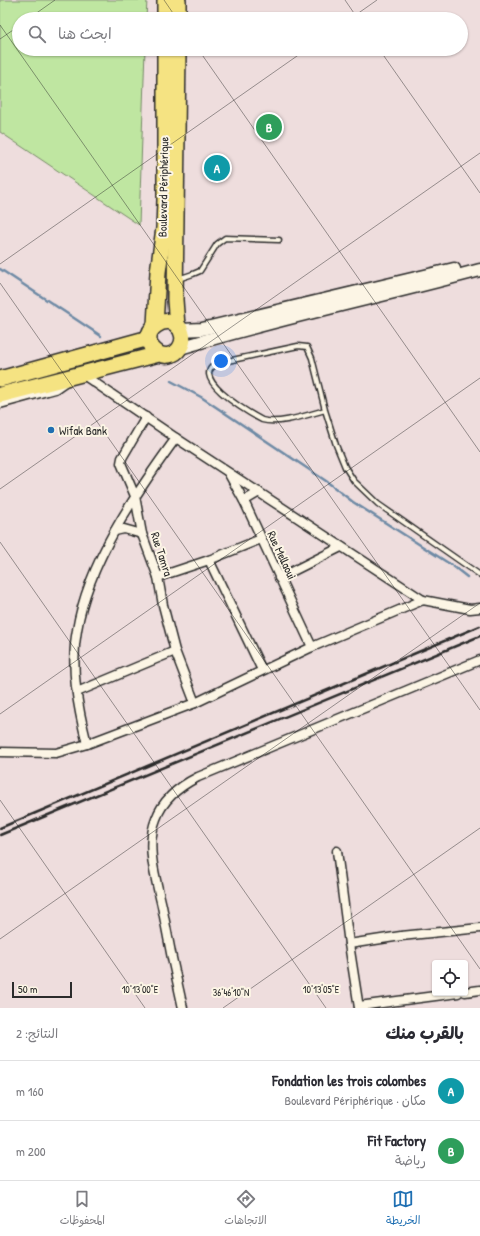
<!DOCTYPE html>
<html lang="ar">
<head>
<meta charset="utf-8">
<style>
  body { margin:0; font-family:"Patrick Hand","Playpen Sans Arabic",sans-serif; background:#f2f2f3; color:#2b2b33; direction:rtl }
  .controls { position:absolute; right:12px; bottom:12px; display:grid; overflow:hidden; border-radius:4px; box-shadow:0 1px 3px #0004 }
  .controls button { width:36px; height:36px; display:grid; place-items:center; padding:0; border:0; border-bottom:1px solid #e1e1e2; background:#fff; color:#2b2b33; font:20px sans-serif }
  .scale { position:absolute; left:12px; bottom:10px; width:60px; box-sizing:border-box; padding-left:4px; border:2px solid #2b2b2b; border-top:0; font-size:11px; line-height:14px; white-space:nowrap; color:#2b2b2b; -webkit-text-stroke:3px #fcf5e5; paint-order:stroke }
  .you { position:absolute; left:221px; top:361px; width:14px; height:14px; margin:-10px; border:3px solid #fff; border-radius:50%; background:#1a73e8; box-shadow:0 0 0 6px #1a73e833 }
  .badge { display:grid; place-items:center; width:26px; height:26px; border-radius:50%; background:#1f6fb2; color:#fff; font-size:13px; font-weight:700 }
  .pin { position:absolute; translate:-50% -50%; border:2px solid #fff; box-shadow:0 1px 4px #0006 }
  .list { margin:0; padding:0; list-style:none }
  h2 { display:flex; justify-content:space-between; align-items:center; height:52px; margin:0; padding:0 16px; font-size:17px }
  h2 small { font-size:13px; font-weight:400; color:#7c7c81 }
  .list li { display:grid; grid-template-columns:26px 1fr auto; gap:12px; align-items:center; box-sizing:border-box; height:60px; padding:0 16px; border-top:1px solid #e1e1e2 }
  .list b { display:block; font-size:15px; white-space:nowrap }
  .list p { margin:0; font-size:13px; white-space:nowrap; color:#7c7c81 }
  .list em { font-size:13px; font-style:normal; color:#7c7c81 }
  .icon { flex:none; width:22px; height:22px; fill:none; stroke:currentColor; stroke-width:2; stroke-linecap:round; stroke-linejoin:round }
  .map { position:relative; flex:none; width:480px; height:1008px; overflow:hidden; direction:ltr }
  .search { position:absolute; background:#fff; box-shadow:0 1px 3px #0004; left:12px; right:12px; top:12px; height:44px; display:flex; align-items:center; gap:10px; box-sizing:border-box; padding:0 14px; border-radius:22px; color:#7c7c81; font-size:15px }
  .sheet { height:172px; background:#fff }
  nav { display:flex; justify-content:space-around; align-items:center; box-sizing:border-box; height:56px; border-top:1px solid #e1e1e2; background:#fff; font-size:11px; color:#7c7c81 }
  nav a { display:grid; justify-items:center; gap:2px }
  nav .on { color:#1f6fb2 }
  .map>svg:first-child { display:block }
  .green { fill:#bfe6a1; stroke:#758866 }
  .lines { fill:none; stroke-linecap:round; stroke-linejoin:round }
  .stream { stroke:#6e8aa5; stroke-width:2.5 }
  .lane-casing { stroke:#2b2b2b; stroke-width:7 }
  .street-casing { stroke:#2b2b2b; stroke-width:11 }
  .secondary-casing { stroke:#2b2b2b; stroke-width:15 }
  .highway-casing { stroke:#2b2b2b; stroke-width:18 }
  .lane { stroke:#fcf5e5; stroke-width:4 }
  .street { stroke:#fcf5e5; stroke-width:8 }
  .secondary { stroke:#fcf5e5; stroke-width:12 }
  .highway { stroke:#f5e382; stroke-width:15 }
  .rail { stroke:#2b2b2b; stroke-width:2.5 }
  .ticks { fill:none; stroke:#2b2b2b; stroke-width:1; stroke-opacity:0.45 }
  .poi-dot { fill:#1f6fb2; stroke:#fcf5e5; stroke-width:1.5 }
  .labels { text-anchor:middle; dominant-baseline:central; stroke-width:4; stroke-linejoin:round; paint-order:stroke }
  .street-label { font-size:12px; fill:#2b2b2b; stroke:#fcf5e5 }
  .poi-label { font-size:12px; fill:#2b2b2b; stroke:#fcf5e5; text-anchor:start }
  .ticks-label { font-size:10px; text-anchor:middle; fill:#2b2b2b; stroke:#fcf5e5; stroke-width:4; stroke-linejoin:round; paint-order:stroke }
</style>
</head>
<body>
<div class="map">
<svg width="480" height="1008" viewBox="0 0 480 1008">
  <rect width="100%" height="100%" fill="#edd"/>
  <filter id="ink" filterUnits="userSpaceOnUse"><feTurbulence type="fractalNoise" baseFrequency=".025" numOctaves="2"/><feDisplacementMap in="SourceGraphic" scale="8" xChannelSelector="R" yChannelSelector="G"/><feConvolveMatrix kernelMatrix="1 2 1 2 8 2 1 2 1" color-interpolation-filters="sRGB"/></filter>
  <g filter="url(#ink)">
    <polygon class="green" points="0,0 147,0 146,19 19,19 19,49 145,49 139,225 0,132"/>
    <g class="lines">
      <g class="stream">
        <polyline points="0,269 101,336"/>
        <polyline points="171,381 201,397 326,481 353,502 453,566 467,577"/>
      </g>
      <defs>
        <g id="lane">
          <polyline points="178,279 193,274 200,271 217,244 225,238 279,240"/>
          <path d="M325,410c-18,5 -46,15 -63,10 -13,-7 -82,-47 -39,-58l75,-16 9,1 5,11 13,52 11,35 9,22 9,14 24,23 102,71"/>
        </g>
        <g id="street">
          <polyline points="82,374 176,438 423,600"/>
          <polyline points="0,404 55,389 65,382"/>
          <polyline points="146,417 122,458 121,463 135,496 142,534 158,577 163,605 175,651 195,703"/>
          <polyline points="229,474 244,501 312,647"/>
          <polyline points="244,501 259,492"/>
          <polyline points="115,531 124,529 142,534"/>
          <polyline points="209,560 262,670"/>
          <polyline points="158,577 209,560 261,539"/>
          <polyline points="279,578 341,547"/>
          <polyline points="77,692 175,651"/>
          <path d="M87,744c-9,-36 -17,-77 -10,-114 11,-68 59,-137 99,-192"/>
          <polyline points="0,752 56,753 87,744 195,703 312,647 423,600 470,609 480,608"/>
          <polyline points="337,851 349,944 359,1008"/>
          <polyline points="349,944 401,936 480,928"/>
          <polyline points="465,992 480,990"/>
          <polyline points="359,1006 458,993"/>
          <path d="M183,1008c-8,-34 -15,-68 -21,-102 -6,-27 -17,-60 -6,-87 7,-20 24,-33 42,-42l282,-117"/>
        </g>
        <g id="secondary">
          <polyline points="181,330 202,329 454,269"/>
          <path d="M180,348c99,-30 200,-51 300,-78"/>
        </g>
        <g id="highway">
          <polyline points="165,19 165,0"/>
          <polyline points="178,19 178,0"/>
          <polyline points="155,325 158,272 164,228 165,200 165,49"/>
          <polyline points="177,326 175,300 178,49"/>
          <polyline points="0,379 149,338"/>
          <path d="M0,395l159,-41c3,1 7,2 10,1 9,-1 16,-12 13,-21 -7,-29 -54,-1 -23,20"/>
        </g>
      </defs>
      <use href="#lane" class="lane-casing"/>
      <use href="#street" class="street-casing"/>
      <use href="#secondary" class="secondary-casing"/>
      <use href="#highway" class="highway-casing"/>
      <use href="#lane" class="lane"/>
      <use href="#street" class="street"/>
      <use href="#secondary" class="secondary"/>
      <use href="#highway" class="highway"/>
      <g class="rail">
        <polyline points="0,828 480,626"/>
        <polyline points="0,835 480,636"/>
      </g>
    </g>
  </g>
  <path class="ticks" d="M164,0l13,19M345,0l13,19M28,19l27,-19M350,19l27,-19M0,25l480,685M0,39l19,-13M198,49l282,403M379,49l101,144M0,264l307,-215M0,283l480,686M0,489l480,-336M0,542l326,466M0,714l480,-336M0,800l145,208M0,939l480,-336M223,1008l257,-180"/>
  <circle class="poi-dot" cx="51" cy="430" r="4"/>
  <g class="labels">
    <g class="street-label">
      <text transform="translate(163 187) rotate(-89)">Boulevard Périphérique</text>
      <text transform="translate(162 554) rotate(72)">Rue Tamra</text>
      <text transform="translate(282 555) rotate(65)">Rue Mellaoui</text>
    </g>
    <g class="poi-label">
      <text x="59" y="430">Wifak Bank</text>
    </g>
  </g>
  <g class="ticks-label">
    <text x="140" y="993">10°13'00"E</text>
    <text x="321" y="993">10°13'05"E</text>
    <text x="231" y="996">36°46'10"N</text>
  </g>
</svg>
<div class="controls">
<button><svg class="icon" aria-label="locate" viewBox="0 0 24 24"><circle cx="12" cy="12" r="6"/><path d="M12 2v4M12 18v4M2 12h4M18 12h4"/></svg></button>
</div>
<div class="scale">50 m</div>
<div class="you"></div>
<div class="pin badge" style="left:217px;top:168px;background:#0f9aa8">A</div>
<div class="pin badge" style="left:269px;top:127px;background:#2e9e5b">B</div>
<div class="search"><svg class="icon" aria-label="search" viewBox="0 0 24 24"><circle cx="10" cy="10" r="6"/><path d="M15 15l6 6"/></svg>ابحث هنا</div>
</div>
<section class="sheet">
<h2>بالقرب منك<small>النتائج: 2</small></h2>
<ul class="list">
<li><span class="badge" style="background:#0f9aa8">A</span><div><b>Fondation les trois colombes</b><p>مكان · Boulevard Périphérique</p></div><em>160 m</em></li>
<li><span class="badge" style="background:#2e9e5b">B</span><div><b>Fit Factory</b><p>رياضة</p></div><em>200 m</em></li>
</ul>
</section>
<nav>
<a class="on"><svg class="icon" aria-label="map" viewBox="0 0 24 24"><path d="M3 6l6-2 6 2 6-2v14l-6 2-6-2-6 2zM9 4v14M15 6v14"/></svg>الخريطة</a>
<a><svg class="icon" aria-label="directions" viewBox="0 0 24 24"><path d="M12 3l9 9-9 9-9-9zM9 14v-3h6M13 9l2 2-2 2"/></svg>الاتجاهات</a>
<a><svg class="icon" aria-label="saved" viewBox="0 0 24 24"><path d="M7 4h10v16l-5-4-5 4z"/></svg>المحفوظات</a>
</nav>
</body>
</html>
